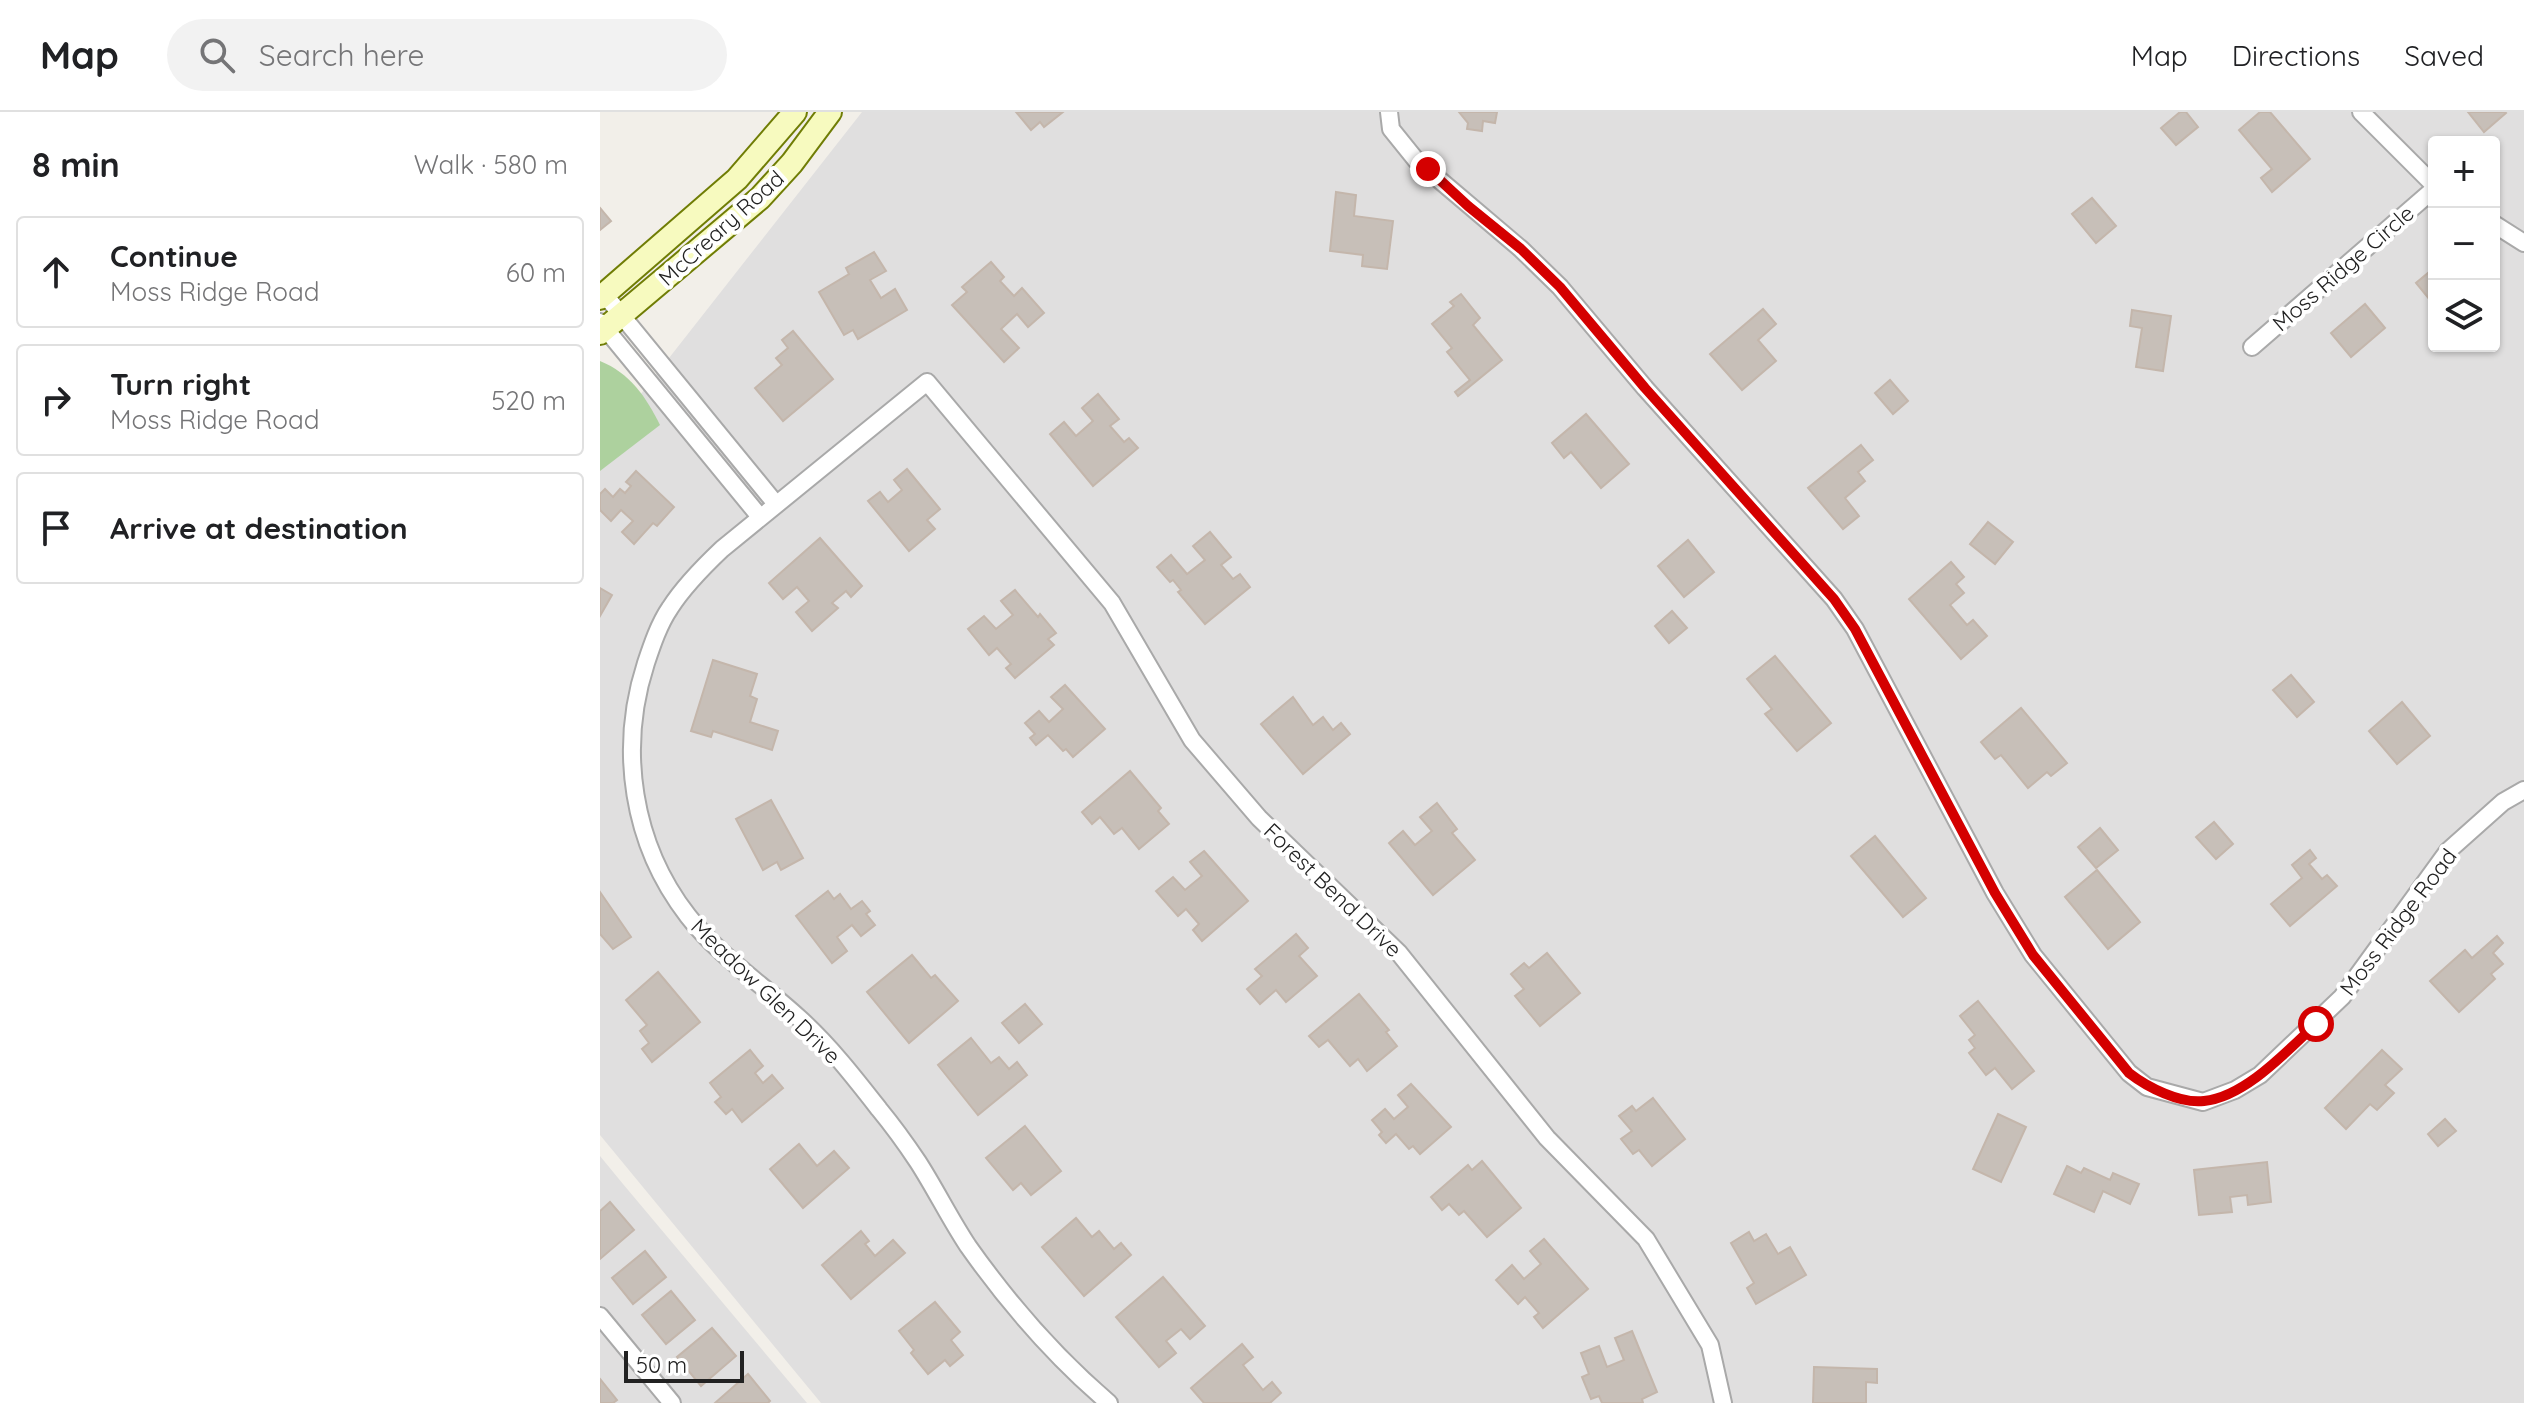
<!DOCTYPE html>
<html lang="en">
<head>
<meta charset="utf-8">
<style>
  body { margin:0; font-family:Quicksand,sans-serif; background:#f2f2f2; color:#202124 }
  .controls { position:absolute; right:24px; top:24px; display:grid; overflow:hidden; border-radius:8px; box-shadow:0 2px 6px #0004 }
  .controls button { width:72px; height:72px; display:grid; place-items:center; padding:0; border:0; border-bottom:2px solid #e0e0e0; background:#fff; color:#202124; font:40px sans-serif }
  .scale { position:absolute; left:24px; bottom:20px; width:120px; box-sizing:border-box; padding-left:8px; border:4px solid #222; border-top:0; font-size:22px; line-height:28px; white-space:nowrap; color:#222; -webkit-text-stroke:6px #fff; paint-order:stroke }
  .stop { position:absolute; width:24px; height:24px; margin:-18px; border:6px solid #d40000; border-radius:50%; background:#fff }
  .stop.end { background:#d40000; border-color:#fff; box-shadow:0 2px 8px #0008 }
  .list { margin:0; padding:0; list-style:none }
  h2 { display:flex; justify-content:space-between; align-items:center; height:104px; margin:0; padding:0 32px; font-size:34px }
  h2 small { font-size:26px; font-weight:400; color:#757577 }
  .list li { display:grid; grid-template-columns:52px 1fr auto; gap:24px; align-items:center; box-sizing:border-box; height:112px; margin:0 16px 16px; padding:0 16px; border:2px solid #e0e0e0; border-radius:8px }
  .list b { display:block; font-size:30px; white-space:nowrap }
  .list p { margin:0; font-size:26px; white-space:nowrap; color:#757577 }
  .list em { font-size:26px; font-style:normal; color:#757577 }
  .icon { flex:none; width:44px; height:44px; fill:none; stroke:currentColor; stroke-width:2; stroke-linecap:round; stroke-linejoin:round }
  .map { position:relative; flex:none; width:1924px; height:1291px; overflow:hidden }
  header { display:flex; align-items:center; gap:48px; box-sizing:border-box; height:112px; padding:0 40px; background:#fff; border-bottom:2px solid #e0e0e0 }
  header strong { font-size:38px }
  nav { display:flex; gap:44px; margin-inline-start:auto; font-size:28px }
  .search { width:560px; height:72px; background:#f2f2f2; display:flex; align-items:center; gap:20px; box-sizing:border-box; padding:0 28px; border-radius:44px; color:#757577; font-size:30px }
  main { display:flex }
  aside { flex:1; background:#fff }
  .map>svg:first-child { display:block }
  .residential { fill:#e0dfdf; fill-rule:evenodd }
  .forest { fill:#add19e }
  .building { fill:#c7bfb8; stroke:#c4b6ab; stroke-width:2 }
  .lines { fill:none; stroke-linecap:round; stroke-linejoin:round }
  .minor-casing { stroke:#a9a9a9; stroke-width:20 }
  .secondary-casing { stroke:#707d05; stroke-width:26 }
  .minor { stroke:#fff; stroke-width:16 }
  .secondary { stroke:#f7fabf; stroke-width:22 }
  .route { stroke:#d40000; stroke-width:10 }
  .labels { text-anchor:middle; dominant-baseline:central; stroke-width:8; stroke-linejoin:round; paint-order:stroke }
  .street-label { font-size:22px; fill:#222; stroke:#fff }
</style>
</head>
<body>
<header>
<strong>Map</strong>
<div class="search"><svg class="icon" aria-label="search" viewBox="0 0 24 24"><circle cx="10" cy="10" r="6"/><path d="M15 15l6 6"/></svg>Search here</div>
<nav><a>Map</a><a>Directions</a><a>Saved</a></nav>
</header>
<main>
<aside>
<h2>8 min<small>Walk · 580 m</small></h2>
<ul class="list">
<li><svg class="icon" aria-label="ahead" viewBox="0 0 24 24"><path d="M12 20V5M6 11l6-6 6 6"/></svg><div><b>Continue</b><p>Moss Ridge Road</p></div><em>60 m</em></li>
<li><svg class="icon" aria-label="right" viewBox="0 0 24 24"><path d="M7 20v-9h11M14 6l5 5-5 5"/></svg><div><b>Turn right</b><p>Moss Ridge Road</p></div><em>520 m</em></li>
<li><svg class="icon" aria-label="arrive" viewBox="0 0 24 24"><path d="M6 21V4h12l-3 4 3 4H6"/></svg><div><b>Arrive at destination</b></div></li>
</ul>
</aside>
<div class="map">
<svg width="1924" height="1291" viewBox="0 0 1924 1291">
  <rect width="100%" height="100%" fill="#f2efe9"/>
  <g class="residential">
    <path d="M262,0h1662v1291h-1703l-221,-268v-689zM1834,30h60v204h-60z"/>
    <polygon points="0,1044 23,1072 207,1291 0,1291"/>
  </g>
  <path class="forest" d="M0,249c30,12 46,36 60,64l-60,46z"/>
  <g class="building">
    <polygon points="416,0 463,0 444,15 440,10 431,18"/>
    <polygon points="859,0 897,0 895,11 883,9 882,19 867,17 868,11"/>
    <polygon points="1580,0 1586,0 1598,15 1576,33 1561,16"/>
    <polygon points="1660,0 1670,0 1710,47 1672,80 1661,66 1672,57 1639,18"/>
    <polygon points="1868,0 1905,0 1906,1 1884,20"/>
    <polygon points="736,80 756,83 754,104 793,109 787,157 762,154 763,143 730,139"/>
    <polygon points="1492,86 1516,114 1496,131 1472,102"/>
    <polygon points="0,96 11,109 0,118"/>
    <polygon points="274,140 286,159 270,168 281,186 295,177 307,198 258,227 253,218 244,223 219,180 249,162 246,156"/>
    <polygon points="391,150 404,165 400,169 414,184 422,176 444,201 428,215 417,202 401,217 419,236 404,250 352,193 367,180 362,175"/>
    <polygon points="1834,156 1834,193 1816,171"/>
    <polygon points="861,182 880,206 873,213 902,248 858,284 855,280 870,268 847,240 852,236 832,212 854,194 850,190"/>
    <polygon points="1765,192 1785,216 1751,245 1731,221"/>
    <polygon points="1163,197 1176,212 1158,228 1176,249 1142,278 1110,242"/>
    <polygon points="1532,198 1571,204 1563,259 1536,255 1542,216 1530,214"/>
    <polygon points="193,219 233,267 183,309 155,276 182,253 176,246 188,236 182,228"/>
    <polygon points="1290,268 1308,289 1293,302 1275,281"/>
    <polygon points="498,282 519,307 510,314 524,330 529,326 538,336 493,374 450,322 464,310 476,324 493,309 482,296"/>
    <polygon points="986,302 1029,352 1001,376 971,340 964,346 952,331"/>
    <polygon points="1261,333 1273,348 1258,360 1265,369 1245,386 1259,404 1243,417 1208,376"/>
    <polygon points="307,357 340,397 327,408 335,417 309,439 268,389 280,380 288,390 302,378 294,368"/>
    <polygon points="36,359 74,395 57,414 53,411 34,432 22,420 33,409 21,398 11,409 0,398 0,382 5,377 13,385 20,377 25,381 31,374 26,370"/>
    <polygon points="1388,410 1413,430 1395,452 1370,432"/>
    <polygon points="610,420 631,445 621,453 633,467 640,462 650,475 605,512 578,480 581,478 573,468 570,470 557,455 571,443 587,462 605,448 593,434"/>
    <polygon points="220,426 262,474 251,485 246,479 232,491 238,496 212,519 196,500 209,489 197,475 183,487 169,471"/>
    <polygon points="1088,428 1114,460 1084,485 1058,454"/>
    <polygon points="1351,450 1364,465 1356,472 1364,481 1350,493 1367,513 1373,508 1387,524 1361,547 1309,487"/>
    <polygon points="0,476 12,483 0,504"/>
    <polygon points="415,478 438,505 440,502 456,521 448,527 454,533 415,566 406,556 411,552 397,536 389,543 368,517 384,504 396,517 413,503 401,489"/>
    <polygon points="1072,499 1087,516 1069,531 1055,514"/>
    <polygon points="1175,544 1231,611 1197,639 1165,602 1172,597 1147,567"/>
    <polygon points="113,548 157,562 150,584 157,587 150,610 178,619 172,638 113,619 111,625 91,619"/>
    <polygon points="1691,563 1714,590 1697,605 1673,578"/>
    <polygon points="465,573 505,617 473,645 466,637 463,639 448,623 436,633 430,626 435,622 425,611 439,599 449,610 463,597 451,585"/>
    <polygon points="693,585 713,613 723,605 733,618 741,611 750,622 703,662 661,612"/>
    <polygon points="1802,590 1830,624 1797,652 1769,619"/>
    <polygon points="1421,596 1467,651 1451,664 1447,660 1428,676 1401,643 1395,647 1381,630"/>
    <polygon points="530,659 561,696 558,699 569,712 539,737 522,716 514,722 500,705 492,712 482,700"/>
    <polygon points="171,688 203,746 181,758 177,750 163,758 136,707"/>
    <polygon points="837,691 857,717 852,721 875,748 833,783 789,731 803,719 815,733 832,719 820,705"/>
    <polygon points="1614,710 1633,732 1616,747 1596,725"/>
    <polygon points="1500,716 1518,738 1496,756 1478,735"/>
    <polygon points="1275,724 1326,786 1303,805 1251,744"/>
    <polygon points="1710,738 1716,746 1709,752 1722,767 1727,763 1737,774 1690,814 1671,792 1702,766 1692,753"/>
    <polygon points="604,739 648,789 602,829 593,818 599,812 586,797 578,804 556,779 573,765 585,778 602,764 590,750"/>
    <polygon points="1497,758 1540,810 1508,837 1465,785"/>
    <polygon points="228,779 234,787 240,782 251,797 262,789 270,799 266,802 275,813 261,824 252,813 237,825 247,839 232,851 196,804"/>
    <polygon points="0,780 31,825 13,837 0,822"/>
    <polygon points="696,822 708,836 699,844 717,864 686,890 676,878 660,892 647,877 662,864 655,857"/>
    <polygon points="1897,824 1903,831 1893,841 1903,852 1891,862 1895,867 1859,900 1830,869 1865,838 1872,846"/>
    <polygon points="947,841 980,881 940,914 915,884 924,877 911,862 924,851 929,856"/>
    <polygon points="312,843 331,866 335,863 358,889 309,931 267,880"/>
    <polygon points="58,860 100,910 52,950 42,937 49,931 40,919 47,913 26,888"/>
    <polygon points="759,882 789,918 786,920 797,934 767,959 758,947 750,954 728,928 719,935 709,924"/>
    <polygon points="1378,889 1434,959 1412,977 1395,956 1386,963 1369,941 1375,936 1369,928 1375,923 1360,904"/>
    <polygon points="425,892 442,912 419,931 402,911"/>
    <polygon points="371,926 391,951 399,945 409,957 417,950 427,963 378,1003 338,953"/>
    <polygon points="150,938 163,954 155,961 163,971 172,963 183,976 142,1010 132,997 126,1002 115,990 121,985 110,971"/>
    <polygon points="1782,938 1802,957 1785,973 1794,981 1777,998 1770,992 1746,1017 1725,996"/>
    <polygon points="811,972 851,1015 820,1042 813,1034 809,1037 796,1022 786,1031 779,1023 782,1020 772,1008 785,997 794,1007 808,995 798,983"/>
    <polygon points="1053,986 1085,1027 1052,1054 1039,1038 1033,1042 1021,1027 1032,1019 1019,1004 1032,994 1036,999"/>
    <polygon points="1398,1002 1426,1015 1401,1070 1373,1057"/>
    <polygon points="1845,1007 1856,1019 1838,1034 1828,1022"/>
    <polygon points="425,1014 461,1059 431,1083 421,1071 413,1078 386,1046"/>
    <polygon points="199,1032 217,1054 234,1039 249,1056 203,1096 170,1057"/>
    <polygon points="882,1049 921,1096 887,1125 864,1099 859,1103 849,1092 842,1098 831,1085 868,1053 872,1058"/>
    <polygon points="1667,1050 1671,1090 1648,1093 1647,1083 1630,1085 1632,1100 1599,1103 1594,1058"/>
    <polygon points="1467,1054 1481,1061 1484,1056 1510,1068 1513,1061 1539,1072 1530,1092 1503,1079 1494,1100 1454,1082"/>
    <polygon points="10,1090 34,1118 0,1147 0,1099"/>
    <polygon points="476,1106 492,1125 499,1119 514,1137 521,1131 531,1143 484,1184 442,1135"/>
    <polygon points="261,1119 269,1129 265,1132 275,1144 293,1128 305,1141 251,1187 222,1153"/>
    <polygon points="1149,1120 1154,1129 1166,1122 1178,1142 1190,1135 1206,1163 1156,1192 1147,1176 1154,1171 1131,1131"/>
    <polygon points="944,1127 988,1177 943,1216 934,1205 939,1201 925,1185 918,1192 896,1168 912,1153 924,1167 941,1152 930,1139"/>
    <polygon points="45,1139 66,1165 33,1192 12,1166"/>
    <polygon points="563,1165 605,1214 590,1227 581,1217 566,1229 576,1241 559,1255 516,1205"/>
    <polygon points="71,1179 95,1208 66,1232 42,1203"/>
    <polygon points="335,1190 360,1220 351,1228 363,1243 350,1254 345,1248 328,1262 311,1241 314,1238 299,1219"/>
    <polygon points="112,1216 136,1244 101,1274 77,1245"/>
    <polygon points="1032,1219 1057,1280 1042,1287 1043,1291 1002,1291 999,1284 991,1287 982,1265 989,1262 981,1241 999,1234 1007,1255 1024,1248 1015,1226"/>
    <polygon points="642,1232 653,1245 643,1253 663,1278 672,1270 681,1281 670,1291 604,1291 591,1276"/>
    <polygon points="1214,1255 1277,1257 1277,1271 1266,1270 1266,1291 1213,1291"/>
    <polygon points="148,1262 170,1289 168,1291 115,1291"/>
    <polygon points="0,1267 17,1288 13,1291 0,1291"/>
  </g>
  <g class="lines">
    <defs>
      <g id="minor">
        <polyline points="789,0 791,17 816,48 921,137 960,175 1045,276 1234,487 1255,517 1395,781 1433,843 1529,961 1547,975 1603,990 1635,978 1660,963 1742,885 1848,739 1903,690 1924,678"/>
        <polyline points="1761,0 1834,73"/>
        <polyline points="1894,112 1924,131"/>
        <polyline points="5,183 176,392"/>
        <polyline points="0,210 160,405"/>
        <polyline points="1652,235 1834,77"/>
        <polyline points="0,1204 72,1291"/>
        <path d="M509,1291c-54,-46 -100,-99 -141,-157 -18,-27 -32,-56 -50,-84 -12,-18 -25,-36 -39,-53 -25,-32 -50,-64 -80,-91 -37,-34 -80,-62 -111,-102 -56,-72 -70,-167 -42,-253 6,-18 13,-39 24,-55 14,-22 33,-41 52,-59l205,-167 185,221 80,137 67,78 140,135 148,185 99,101 64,106 13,58"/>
      </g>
      <g id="secondary">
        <polyline points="0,186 137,67 195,0"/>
        <polyline points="0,221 160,86 192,51 230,0"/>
      </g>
    </defs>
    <use href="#minor" class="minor-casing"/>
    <use href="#secondary" class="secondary-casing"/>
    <use href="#minor" class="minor"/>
    <use href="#secondary" class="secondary"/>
  </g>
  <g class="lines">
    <path class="route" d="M828,57l40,37 53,43 39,38 85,101 189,211 21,30 140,264 38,62 96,118c18,14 51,31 75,28 41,-4 83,-50 112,-77"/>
  </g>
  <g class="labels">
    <g class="street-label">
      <text transform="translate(121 116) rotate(-42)">McCreary Road</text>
      <text transform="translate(1743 156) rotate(-41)">Moss Ridge Circle</text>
      <text transform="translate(733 778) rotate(44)">Forest Bend Drive</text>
      <text transform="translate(1798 810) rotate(-53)">Moss Ridge Road</text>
      <text transform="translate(166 879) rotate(44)">Meadow Glen Drive</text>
    </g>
  </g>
</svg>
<div class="controls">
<button>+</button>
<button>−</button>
<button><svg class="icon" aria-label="layers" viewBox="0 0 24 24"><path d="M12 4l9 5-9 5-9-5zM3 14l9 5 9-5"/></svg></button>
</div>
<div class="scale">50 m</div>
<div class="stop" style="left:1716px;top:912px"></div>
<div class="stop end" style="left:828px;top:57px"></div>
</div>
</main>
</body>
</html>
